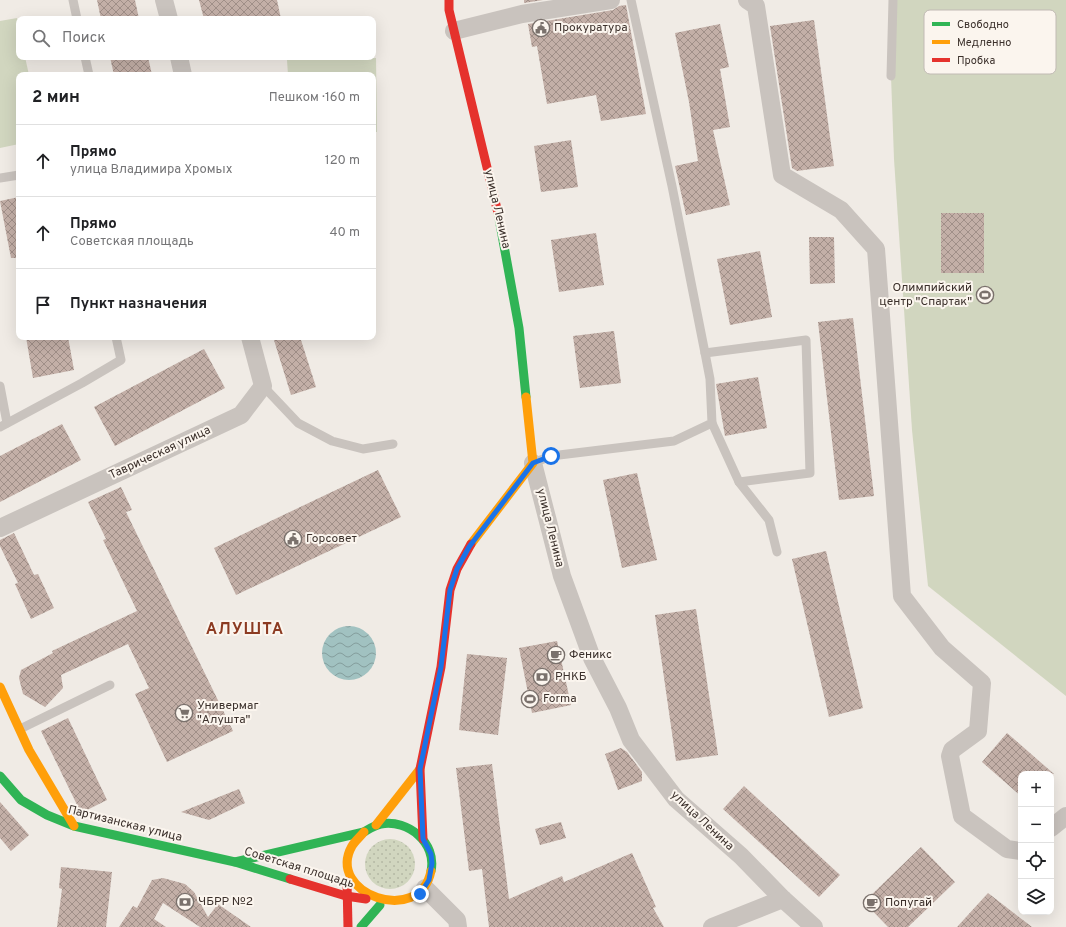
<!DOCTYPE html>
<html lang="ru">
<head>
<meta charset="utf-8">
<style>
  body { margin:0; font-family:Overpass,sans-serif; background:#f6f6f6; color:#202124 }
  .controls { position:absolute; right:12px; bottom:12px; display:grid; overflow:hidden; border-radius:8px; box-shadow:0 4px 16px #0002 }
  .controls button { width:36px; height:36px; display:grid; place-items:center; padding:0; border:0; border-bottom:1px solid #e0e0e0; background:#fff; color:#202124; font:20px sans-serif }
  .stop { position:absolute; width:12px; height:12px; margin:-9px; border:3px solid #1a73e8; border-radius:50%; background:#fff }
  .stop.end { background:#1a73e8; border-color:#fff; box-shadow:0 1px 4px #0008 }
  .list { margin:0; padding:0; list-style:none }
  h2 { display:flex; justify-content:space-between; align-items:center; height:52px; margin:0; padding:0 16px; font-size:17px }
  h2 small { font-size:13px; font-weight:400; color:#757577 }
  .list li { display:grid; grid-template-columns:26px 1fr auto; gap:12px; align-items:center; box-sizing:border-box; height:72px; padding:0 16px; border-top:1px solid #e0e0e0 }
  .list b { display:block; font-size:15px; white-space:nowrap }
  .list p { margin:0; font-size:13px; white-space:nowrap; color:#757577 }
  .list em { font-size:13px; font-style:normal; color:#757577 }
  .icon { flex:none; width:22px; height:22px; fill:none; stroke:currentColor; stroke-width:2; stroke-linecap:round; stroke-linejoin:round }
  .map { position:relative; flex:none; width:1066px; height:927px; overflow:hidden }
  .search { position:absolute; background:#fff; box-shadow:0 4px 16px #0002; left:16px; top:16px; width:360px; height:44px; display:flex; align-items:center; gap:10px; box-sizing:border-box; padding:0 14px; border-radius:8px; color:#757577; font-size:15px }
  .panel { position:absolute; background:#fff; box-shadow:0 4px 16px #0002; left:16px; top:72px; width:360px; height:268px; border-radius:8px }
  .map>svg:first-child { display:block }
  .grass { fill:url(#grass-dots) }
  .park { fill:#d1d6bf }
  .water { fill:url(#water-waves) }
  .building { fill:url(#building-cross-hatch) }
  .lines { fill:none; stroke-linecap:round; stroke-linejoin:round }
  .lane { stroke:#c9c3be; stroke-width:9 }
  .street { stroke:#c9c3be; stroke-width:18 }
  .fast { stroke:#30b455; stroke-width:9 }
  .slow { stroke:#ff9f0a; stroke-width:9 }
  .jam { stroke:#e5322d; stroke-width:9 }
  .route { stroke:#1a73e8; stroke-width:5 }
  .labels { text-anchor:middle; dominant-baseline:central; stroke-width:4; stroke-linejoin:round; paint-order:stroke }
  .poi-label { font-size:12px; fill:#3b302b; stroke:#fbf5ee; text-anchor:start }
  .street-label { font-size:12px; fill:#3b302b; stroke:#fbf5ee }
  .district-label { font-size:16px; font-weight:bold; letter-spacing:1px; fill:#8c3b22; stroke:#fbf5ee }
  .key { fill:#fbf5ee; stroke:#c1bab4; stroke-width:1 }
  .key-label { font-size:11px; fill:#3b302b }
</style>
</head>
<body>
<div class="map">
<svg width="1066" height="927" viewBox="0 0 1066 927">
  <defs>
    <pattern id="grass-dots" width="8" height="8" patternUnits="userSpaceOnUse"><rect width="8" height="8" fill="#d1d6bf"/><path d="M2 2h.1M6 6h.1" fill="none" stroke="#b4b8a4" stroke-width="1.8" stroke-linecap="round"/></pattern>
    <pattern id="water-waves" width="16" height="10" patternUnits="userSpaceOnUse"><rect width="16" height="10" fill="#a1c2c1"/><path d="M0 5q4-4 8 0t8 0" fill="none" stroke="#849e9d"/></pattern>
    <pattern id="building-cross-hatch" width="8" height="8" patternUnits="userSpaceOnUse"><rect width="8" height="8" fill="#c3afa7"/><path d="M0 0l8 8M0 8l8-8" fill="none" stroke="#a08f88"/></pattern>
  </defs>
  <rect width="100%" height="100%" fill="#f0ebe5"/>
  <circle class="grass" cx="390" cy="864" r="25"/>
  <g class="park">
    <polygon points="893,0 1066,0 1066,696 928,586 912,430 894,159 891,76"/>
    <polygon points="17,18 19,27 19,57 25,57 29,75 19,75 19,144 0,148 0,21"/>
    <polygon points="376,58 377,132 373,132 373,75 288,75 287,60"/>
  </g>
  <circle class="water" cx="349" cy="653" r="27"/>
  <g class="building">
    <polygon points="97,0 135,0 139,19 101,19"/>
    <polygon points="199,0 277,0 281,19 204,19"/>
    <polygon points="524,0 543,0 524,3"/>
    <polygon points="626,5 646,114 601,121 596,95 547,104 537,46 532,47 528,24 613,10 619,6"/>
    <polygon points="814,20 834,166 797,171 792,168 770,26"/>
    <polygon points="720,24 729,67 720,69 730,127 713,130 730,205 686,215 675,166 698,161 689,102 675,33"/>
    <polygon points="110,57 148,57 152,75 114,75"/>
    <polygon points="571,140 578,187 541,192 534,146"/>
    <polygon points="19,197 19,258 11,258 0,201"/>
    <rect x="941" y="213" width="43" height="60"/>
    <polygon points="596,233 604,285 559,292 551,240"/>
    <polygon points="809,237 834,237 835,283 810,284"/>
    <polygon points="760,251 772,317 730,325 717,259"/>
    <polygon points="853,318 874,496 839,500 818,322"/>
    <polygon points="614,331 621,383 580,388 573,336"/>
    <polygon points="26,337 68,337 74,370 33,378"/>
    <polygon points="273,337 300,337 316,387 291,395"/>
    <polygon points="204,349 225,388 115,446 94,407"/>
    <polygon points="758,377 767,428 725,436 716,384"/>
    <polygon points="62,424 81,460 0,502 0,456"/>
    <polygon points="378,470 401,517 236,595 214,548"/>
    <polygon points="637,473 657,560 622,568 603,480"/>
    <polygon points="121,487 132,510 126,512 233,731 167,762 135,694 149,688 128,644 61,675 63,688 45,707 23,694 19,678 21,670 53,653 52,651 137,611 103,540 106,539 88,502"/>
    <polygon points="14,533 34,575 38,574 54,608 31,619 15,584 18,583 0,546 0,540"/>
    <polygon points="826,551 863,708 829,717 792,559"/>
    <polygon points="696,609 718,755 676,761 655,615"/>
    <polygon points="557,641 571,705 532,713 519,648"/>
    <polygon points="467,654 507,658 498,735 459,730"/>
    <polygon points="68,718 107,800 81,813 41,731"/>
    <polygon points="1007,733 1054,774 1021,774 1021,796 982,762"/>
    <polygon points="621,748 627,752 642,772 642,781 618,790 605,754"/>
    <polygon points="492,764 509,899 562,876 564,882 632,853 656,907 653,908 664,927 489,927 482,869 469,871 456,768"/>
    <polygon points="744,786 840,875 819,897 723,809"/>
    <polygon points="239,789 245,803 209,820 181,812"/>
    <polygon points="0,802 29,835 11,851 0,838"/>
    <polygon points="561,822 566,838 540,845 535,829"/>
    <polygon points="921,847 955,882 908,927 888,927 864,902"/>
    <polygon points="61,867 112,872 106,927 57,927 62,889 59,888"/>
    <polygon points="163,878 185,884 194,892 208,917 218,904 251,927 200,927 163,903 154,919 166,927 119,927 133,906 137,908 152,880"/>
    <polygon points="988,893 1032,927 957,927"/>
  </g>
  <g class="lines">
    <g class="lane">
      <polyline points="73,0 77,19"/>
      <polyline points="85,57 89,75"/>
      <polyline points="891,76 893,0"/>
      <polyline points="0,178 19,175"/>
      <polyline points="705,353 806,340 810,473 739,482"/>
      <polyline points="0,386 7,423"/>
      <polyline points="263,386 298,423 332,441 363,449 393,444"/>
      <polyline points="712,423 739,482 769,520 777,552"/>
      <polyline points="0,427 82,383 121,360 116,337"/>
      <polyline points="533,463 551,456 674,441 712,423 710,379 705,353 672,186 631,0"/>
      <polyline points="20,729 110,685"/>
    </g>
    <g class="street">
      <polyline points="164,0 169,19"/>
      <polyline points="747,0 756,6 782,175 841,210 876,249 902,596 942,648 982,683 978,731 952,750 950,756 962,816 1007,849 1021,851"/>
      <polyline points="454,31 522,14 611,0"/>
      <polyline points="179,57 183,75"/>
      <polyline points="533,463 562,576 592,658 618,708 631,740 676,799 741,856 783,899 814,927"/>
      <polyline points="0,528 241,415 263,386 250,337"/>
      <polyline points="1051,828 1066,816"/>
      <polyline points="425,888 457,920 458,927"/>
      <polyline points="712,927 783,899"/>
    </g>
    <g class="fast">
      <polyline points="498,213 519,328 526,397"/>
      <polyline points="0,776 21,800 47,815 74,826 235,862 290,879"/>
      <path d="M235,862l129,-30c5,-3 11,-7 17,-8 27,-5 56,19 50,47"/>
      <polyline points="361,927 380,905"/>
    </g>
    <g class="slow">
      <polyline points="471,544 533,463 526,397"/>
      <polyline points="0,687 29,750 74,826"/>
      <polyline points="376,825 420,769"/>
      <path d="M364,832c-4,5 -9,9 -12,14 -27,48 68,81 79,25"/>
    </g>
    <g class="jam">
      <polyline points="449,0 449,10 498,213"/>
      <polyline points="423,839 420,769 441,667 450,590 457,569 471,544"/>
      <polyline points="290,879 346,896 366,899"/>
      <polyline points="347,882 348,927"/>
    </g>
  </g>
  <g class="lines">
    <polyline class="route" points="420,894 429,880 432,863 431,854 423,839 420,769 441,667 450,590 457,569 469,547 533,463 551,456"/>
  </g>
  <defs>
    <symbol id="civic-ring" viewBox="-11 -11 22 22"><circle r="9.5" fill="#fbf5ee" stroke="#7a716c" stroke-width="1.5"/><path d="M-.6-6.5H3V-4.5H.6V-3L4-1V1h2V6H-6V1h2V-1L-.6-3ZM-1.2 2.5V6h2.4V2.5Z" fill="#7a716c"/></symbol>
    <symbol id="stadium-ring" viewBox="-11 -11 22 22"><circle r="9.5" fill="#fbf5ee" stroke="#7a716c" stroke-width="1.5"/><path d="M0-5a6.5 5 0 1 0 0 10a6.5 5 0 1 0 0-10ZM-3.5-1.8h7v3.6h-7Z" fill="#7a716c"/></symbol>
    <symbol id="cafe-ring" viewBox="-11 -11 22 22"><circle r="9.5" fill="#fbf5ee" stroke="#7a716c" stroke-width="1.5"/><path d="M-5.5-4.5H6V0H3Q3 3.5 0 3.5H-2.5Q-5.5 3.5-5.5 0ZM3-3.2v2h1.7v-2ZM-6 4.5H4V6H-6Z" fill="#7a716c"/></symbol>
    <symbol id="bank-ring" viewBox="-11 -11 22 22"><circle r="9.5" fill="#fbf5ee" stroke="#7a716c" stroke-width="1.5"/><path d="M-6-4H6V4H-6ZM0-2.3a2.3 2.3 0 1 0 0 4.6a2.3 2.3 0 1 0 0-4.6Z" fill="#7a716c"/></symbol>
    <symbol id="supermarket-ring" viewBox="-11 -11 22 22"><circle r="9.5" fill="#fbf5ee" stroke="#7a716c" stroke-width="1.5"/><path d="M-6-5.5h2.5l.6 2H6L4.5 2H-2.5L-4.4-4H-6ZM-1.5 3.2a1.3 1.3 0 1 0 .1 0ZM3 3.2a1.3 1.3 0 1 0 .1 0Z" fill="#7a716c"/></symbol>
  </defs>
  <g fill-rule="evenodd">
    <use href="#civic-ring" x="531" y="18" width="20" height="20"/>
    <use href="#stadium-ring" x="975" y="285" width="20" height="20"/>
    <use href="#civic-ring" x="283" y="529" width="20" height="20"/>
    <use href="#cafe-ring" x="546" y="645" width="20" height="20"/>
    <use href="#bank-ring" x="532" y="667" width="20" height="20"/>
    <use href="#stadium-ring" x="520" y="689" width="20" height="20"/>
    <use href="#supermarket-ring" x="174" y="703" width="20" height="20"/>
    <use href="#bank-ring" x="175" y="892" width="20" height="20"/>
    <use href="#cafe-ring" x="862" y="893" width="20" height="20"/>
  </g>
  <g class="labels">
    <g class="poi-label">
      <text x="554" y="28">Прокуратура</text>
      <text x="972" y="288" text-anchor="end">Олимпийский<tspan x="972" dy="14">центр "Спартак"</tspan></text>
      <text x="306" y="539">Горсовет</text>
      <text x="569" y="655">Феникс</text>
      <text x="555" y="677">РНКБ</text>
      <text x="543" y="699">Forma</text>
      <text x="197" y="706">Универмаг<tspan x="197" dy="14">"Алушта"</tspan></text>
      <text x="198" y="902">ЧБРР №2</text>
      <text x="885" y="903">Попугай</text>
    </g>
    <g class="street-label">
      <text transform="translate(497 209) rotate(77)">улица Ленина</text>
      <text transform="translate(160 453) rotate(-25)">Таврическая улица</text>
      <text transform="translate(550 528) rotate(76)">улица Ленина</text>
      <text transform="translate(702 821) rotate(43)">улица Ленина</text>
      <text transform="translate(125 824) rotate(14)">Партизанская улица</text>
      <text transform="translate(299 868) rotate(17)">Советская площадь</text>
    </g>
    <g class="district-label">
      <text x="245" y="630">АЛУШТА</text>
    </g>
  </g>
  <rect x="924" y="10" width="132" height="64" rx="6" class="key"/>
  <rect x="932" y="22" width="18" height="4" fill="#30b455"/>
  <rect x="932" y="40" width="18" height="4" fill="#ff9f0a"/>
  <rect x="932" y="58" width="18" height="4" fill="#e5322d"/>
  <g class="key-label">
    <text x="957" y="28">Свободно</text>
    <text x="957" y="46">Медленно</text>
    <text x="957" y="64">Пробка</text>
  </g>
</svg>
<div class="controls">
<button>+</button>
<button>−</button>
<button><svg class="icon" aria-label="locate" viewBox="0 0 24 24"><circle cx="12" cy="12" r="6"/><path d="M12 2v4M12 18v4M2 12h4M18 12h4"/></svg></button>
<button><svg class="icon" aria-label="layers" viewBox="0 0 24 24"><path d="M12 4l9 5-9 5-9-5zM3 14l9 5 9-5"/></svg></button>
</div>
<div class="stop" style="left:551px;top:456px"></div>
<div class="stop end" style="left:420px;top:894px"></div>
<div class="search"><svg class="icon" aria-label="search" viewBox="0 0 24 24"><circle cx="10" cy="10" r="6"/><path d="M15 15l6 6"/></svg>Поиск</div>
<section class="panel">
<h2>2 мин<small>Пешком · 160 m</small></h2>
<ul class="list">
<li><svg class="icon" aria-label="ahead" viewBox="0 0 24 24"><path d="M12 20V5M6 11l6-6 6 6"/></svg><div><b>Прямо</b><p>улица Владимира Хромых</p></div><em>120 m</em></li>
<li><svg class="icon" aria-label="ahead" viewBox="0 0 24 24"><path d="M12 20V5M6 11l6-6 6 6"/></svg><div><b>Прямо</b><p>Советская площадь</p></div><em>40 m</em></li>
<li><svg class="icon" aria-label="arrive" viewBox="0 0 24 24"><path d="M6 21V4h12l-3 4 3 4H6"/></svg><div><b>Пункт назначения</b></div></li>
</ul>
</section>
</div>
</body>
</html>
